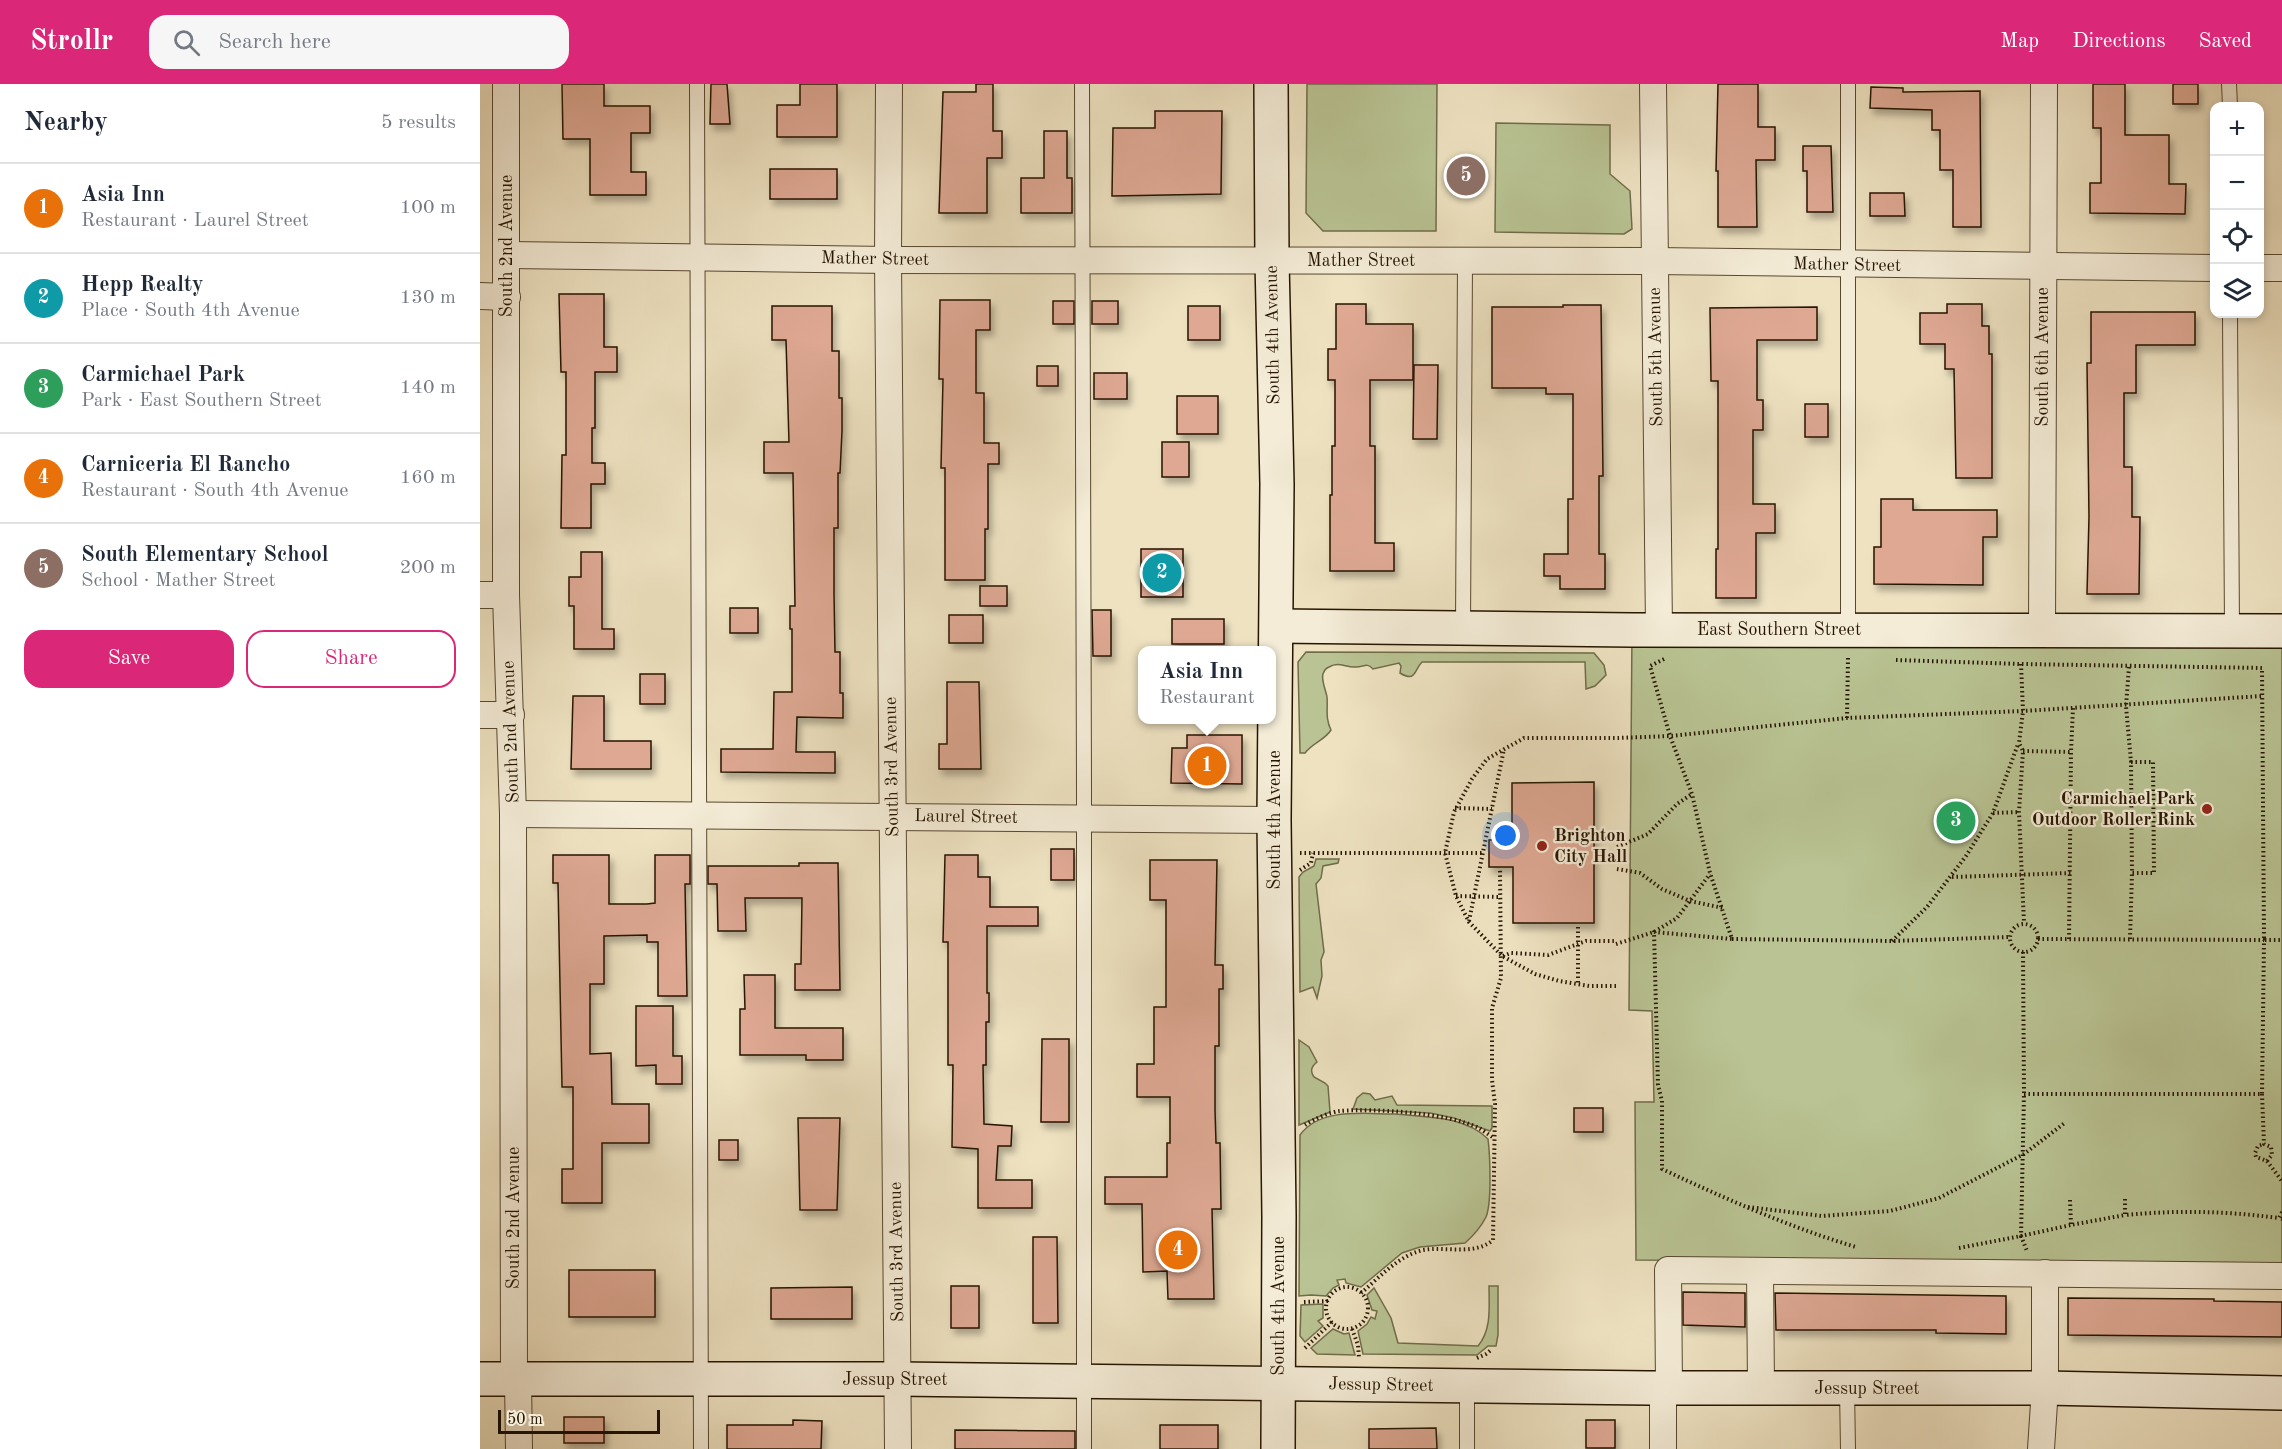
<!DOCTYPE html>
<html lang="en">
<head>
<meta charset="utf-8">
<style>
  body { margin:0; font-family:"Old Standard TT",serif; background:#f6f6f7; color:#1f2937 }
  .controls { position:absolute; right:18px; top:18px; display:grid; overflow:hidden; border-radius:12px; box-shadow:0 3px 9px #0003 }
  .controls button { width:54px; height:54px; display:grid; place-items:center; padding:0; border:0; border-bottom:2px solid #e0e1e3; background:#fff; color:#1f2937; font:30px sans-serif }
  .scale { position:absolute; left:18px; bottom:15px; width:162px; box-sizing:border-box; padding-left:6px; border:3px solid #261500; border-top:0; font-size:16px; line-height:21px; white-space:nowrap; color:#261500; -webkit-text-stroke:4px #f4ecd7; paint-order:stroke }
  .you { position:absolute; left:1026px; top:752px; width:21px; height:21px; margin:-15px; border:4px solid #fff; border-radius:50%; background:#1a73e8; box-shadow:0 0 0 9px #1a73e833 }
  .badge { display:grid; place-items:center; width:39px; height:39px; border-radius:50%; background:#db2777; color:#fff; font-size:20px; font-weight:700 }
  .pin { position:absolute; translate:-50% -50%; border:3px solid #fff; box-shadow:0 2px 6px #0006 }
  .popup { position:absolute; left:658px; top:562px; width:138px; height:78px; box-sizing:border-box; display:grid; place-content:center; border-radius:12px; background:#fff; filter:drop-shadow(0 2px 4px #0005); font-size:20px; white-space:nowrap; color:#747a83 }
  .popup b { font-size:22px; color:#1f2937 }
  .popup::after { content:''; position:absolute; left:50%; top:100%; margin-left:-12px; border:12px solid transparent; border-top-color:#fff }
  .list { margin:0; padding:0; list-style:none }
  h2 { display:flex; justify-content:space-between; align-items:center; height:78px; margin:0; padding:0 24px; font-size:26px }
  h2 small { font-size:20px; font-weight:400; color:#747a83 }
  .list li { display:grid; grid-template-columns:39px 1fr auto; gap:18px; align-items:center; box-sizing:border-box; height:90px; padding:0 24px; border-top:2px solid #e0e1e3 }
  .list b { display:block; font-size:22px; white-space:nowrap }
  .list p { margin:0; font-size:20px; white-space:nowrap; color:#747a83 }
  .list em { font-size:20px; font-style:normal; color:#747a83 }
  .actions { display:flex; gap:12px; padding:18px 24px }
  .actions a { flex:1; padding:14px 0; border:2px solid #db2777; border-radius:18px; text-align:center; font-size:21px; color:#db2777 }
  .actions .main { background:#db2777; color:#fff }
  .icon { flex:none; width:33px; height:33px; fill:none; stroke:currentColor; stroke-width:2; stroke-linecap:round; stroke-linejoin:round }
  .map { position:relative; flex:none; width:1802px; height:1365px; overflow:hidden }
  header { display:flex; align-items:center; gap:36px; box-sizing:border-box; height:84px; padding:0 30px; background:#db2777; color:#fff }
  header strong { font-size:28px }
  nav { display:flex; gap:33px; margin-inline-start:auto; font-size:21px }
  .search { width:420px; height:54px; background:#f6f6f7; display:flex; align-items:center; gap:15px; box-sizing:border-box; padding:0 21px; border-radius:18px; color:#747a83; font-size:22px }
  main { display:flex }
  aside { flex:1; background:#fff }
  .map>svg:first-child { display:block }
  .green { fill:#b9c393; stroke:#706c4a; stroke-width:1.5 }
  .building { fill:#dea893; stroke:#261500; stroke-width:1.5; filter:url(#shadow) }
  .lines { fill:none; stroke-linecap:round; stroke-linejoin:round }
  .lane-casing { stroke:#584830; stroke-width:16 }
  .street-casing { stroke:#584830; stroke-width:28 }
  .secondary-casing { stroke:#261500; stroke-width:36 }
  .path { stroke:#261500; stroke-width:4; stroke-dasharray:1.5 3; stroke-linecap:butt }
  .lane { stroke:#f4ecd7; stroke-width:14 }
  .street { stroke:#f4ecd7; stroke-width:26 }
  .secondary { stroke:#f4ecd7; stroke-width:33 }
  .poi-dot { fill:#8f2418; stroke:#f4ecd7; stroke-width:2 }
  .labels { text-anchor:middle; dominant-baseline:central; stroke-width:4.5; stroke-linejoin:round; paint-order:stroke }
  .street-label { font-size:18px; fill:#261500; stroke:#f4ecd7 }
  .poi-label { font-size:18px; font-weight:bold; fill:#261500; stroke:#f4ecd7; text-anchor:end }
</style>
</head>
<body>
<header>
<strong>Strollr</strong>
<div class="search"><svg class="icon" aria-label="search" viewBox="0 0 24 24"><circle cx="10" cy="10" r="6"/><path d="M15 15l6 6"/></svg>Search here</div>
<nav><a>Map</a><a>Directions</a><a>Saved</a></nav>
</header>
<main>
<aside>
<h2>Nearby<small>5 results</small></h2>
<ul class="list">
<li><span class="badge" style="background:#e8710a">1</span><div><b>Asia Inn</b><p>Restaurant · Laurel Street</p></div><em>100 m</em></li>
<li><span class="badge" style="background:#0f9aa8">2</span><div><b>Hepp Realty</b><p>Place · South 4th Avenue</p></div><em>130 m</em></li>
<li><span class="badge" style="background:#2e9e5b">3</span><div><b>Carmichael Park</b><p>Park · East Southern Street</p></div><em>140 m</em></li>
<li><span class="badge" style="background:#e8710a">4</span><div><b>Carniceria El Rancho</b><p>Restaurant · South 4th Avenue</p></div><em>160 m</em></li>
<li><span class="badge" style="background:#8d6e63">5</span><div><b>South Elementary School</b><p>School · Mather Street</p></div><em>200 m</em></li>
</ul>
<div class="actions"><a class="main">Save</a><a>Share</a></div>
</aside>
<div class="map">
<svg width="1802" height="1365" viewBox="0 0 1802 1365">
  <defs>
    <filter id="shadow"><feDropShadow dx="3.5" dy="6" stdDeviation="3" flood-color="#0004"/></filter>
  </defs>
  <rect width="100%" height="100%" fill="#eee2c1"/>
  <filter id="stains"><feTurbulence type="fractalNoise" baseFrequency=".00333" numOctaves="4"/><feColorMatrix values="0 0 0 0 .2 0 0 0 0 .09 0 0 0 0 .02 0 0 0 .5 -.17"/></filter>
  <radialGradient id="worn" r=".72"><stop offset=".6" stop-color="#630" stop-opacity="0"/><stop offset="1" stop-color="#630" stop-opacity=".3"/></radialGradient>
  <g class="green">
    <polygon points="827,0 957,0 956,147 843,147 826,129"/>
    <polygon points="1016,39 1130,41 1130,90 1150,107 1152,145 1144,150 1015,148"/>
    <polygon points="1152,546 1802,548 1802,1180 1156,1176 1155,1018 1174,1018 1172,927 1149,926"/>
    <path d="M826,568l288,1 10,12 2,10 -11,11 -9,3 -1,-27h-163c-8,8 -6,21 -22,11l1,-7 -2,-3 -26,6c-6,-7 -9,-2 -17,-2 -10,1 -17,-6 -27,0 -3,1 -5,4 -6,7 -2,7 3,16 4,23 1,12 -2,21 4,33 -6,10 -19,13 -26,23h-5l-2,-91z"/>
    <polygon points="836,775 859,775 858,779 843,782 841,794 836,800 844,868 841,876 842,892 837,914 833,903 820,908 819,793 823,788 834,782"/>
    <path d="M819,956l10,7 8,15c-6,5 -7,9 -3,15l11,6 3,3 2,26 -31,13z"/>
    <polygon points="883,1009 890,1010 895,1016 912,1012 917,1021 1012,1022 1012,1044 1010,1047 974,1034 950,1029 873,1025 877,1014"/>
    <path d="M915,1030c31,3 70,2 93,25 2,16 4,64 -2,78 -5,10 -13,19 -21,26l-45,4 -18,6 -41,34 -15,-4 -1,-4 -8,1 2,5 -6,3 -7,8 -15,-1 -12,1 1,-161c20,-28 65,-21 95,-21z"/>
    <path d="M1009,1202h9v49l-2,11h-8l-11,9 -114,-1 -5,-23 9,-7 4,-7 4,2 2,-8 -5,-1 -5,-15 7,-7 17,30 7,25 80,3c14,-17 11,-39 11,-60z"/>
    <polygon points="843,1220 843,1234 838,1237 843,1242 825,1258 820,1252 821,1221"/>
    <polygon points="853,1245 864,1250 869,1249 875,1271 837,1270 831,1264"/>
  </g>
  <g class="building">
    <polygon points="82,0 124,0 124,22 170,22 170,49 151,49 151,88 166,88 166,111 110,111 110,55 83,55"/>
    <polygon points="231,0 247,0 250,40 230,40"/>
    <polygon points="320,0 357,0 357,53 297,53 297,21 320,21"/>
    <polygon points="496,0 513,0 513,47 522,47 522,74 507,74 507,129 459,129 463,8 496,8"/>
    <polygon points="1238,0 1278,0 1278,43 1295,43 1295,76 1276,76 1277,143 1238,143 1238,87 1236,87"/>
    <polygon points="1613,0 1645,0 1645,51 1689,51 1689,100 1706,100 1705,130 1610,129 1610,99 1621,99 1621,44 1613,44"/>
    <rect x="1693" y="0" width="25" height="20"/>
    <polygon points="1391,3 1423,4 1423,8 1500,7 1501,143 1473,143 1473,86 1460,86 1460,46 1452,46 1452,26 1390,24"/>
    <polygon points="675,27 742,27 741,110 632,112 633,44 675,44"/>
    <polygon points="564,47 587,47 587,94 592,94 592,129 541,129 541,94 564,94"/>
    <polygon points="1323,62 1351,62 1353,128 1327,128 1327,87 1323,87"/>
    <rect x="290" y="85" width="67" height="30"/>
    <polygon points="1390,109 1424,109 1425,132 1390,132"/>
    <polygon points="79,210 124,210 124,263 137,263 137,288 115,288 115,344 112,344 112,379 125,379 125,400 111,400 111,444 81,444 82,371 86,371 86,288 81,288"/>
    <polygon points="460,216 510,216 510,246 496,246 496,309 504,309 504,359 519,359 519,380 508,380 508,445 505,445 505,496 465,496 465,384 461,384 463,295 459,295"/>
    <rect x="573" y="217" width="21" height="23"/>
    <rect x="612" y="217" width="26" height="23"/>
    <polygon points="856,220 886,220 886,240 933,240 933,296 890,296 890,362 895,362 895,459 914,459 914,487 850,487 850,411 852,411 852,362 855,362 855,296 848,296 848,265 856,265"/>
    <polygon points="1467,220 1502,220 1502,242 1509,242 1509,270 1512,270 1512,394 1476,394 1474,285 1465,285 1465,260 1440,260 1440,229 1467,229"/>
    <polygon points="1083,221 1121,221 1123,392 1119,392 1119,470 1125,470 1125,505 1080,505 1080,492 1064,492 1064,470 1088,470 1088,415 1093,415 1093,310 1066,310 1066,304 1012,304 1012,223 1083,223"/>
    <polygon points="292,222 352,222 352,267 359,267 359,314 362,314 362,347 360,389 358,389 358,444 354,444 354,510 355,568 360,568 360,609 363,609 363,634 317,633 316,668 355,668 355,689 241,688 241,665 293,665 294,608 312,608 312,545 310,545 310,522 315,522 313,389 284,389 284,358 309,358 306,256 292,256"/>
    <rect x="708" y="222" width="32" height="34"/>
    <polygon points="1337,223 1337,256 1277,256 1277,316 1283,316 1283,346 1273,346 1273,420 1295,420 1295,449 1276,449 1276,514 1236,514 1236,465 1238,465 1238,297 1231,297 1230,224"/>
    <polygon points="1611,228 1715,228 1715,261 1656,261 1656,309 1644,309 1644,383 1652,383 1652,433 1660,433 1659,510 1607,510 1609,433 1607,279 1611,279"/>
    <polygon points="934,281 958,281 957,355 933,355"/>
    <rect x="557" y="282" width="21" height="20"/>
    <rect x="614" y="289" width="33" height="26"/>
    <rect x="697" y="312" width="41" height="38"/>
    <rect x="1325" y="320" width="23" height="33"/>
    <rect x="682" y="358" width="27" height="35"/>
    <polygon points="1401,415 1433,415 1433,426 1517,426 1517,453 1503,453 1503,501 1394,500 1394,463 1401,463"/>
    <rect x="661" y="465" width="42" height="48"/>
    <polygon points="101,468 122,468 122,545 134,545 134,565 94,565 94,522 89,522 89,493 101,493"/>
    <rect x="500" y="502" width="27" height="20"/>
    <rect x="250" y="524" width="28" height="25"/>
    <polygon points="612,526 631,526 631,572 613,572"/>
    <rect x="469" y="531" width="34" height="28"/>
    <rect x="692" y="535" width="52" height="25"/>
    <rect x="160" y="590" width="25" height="30"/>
    <polygon points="467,598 499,598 501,685 459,685 459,660 467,660"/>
    <polygon points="93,612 124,612 124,657 171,657 171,685 91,685"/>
    <polygon points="707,651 762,651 762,700 691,699 692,664 707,664"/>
    <polygon points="1114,698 1114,839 1033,839 1033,783 1009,783 1009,756 1032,755 1032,699"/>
    <rect x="571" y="765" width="23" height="31"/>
    <polygon points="73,771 129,771 129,820 167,820 175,819 175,771 210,771 210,800 205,800 207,912 178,912 178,858 167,858 167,851 124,852 124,900 110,900 110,970 131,969 132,1020 169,1020 169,1059 122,1059 122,1119 82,1119 82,1085 93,1085 93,1003 82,1003 78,799 73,799"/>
    <polygon points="465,771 498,771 498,793 510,793 510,823 558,823 558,842 507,842 507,909 509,909 509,938 506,938 506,981 503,981 504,1040 532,1042 531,1062 518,1062 516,1096 552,1096 552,1124 498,1124 498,1065 472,1063 473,981 468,981 468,858 463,858"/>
    <polygon points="670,776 737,776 735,881 743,881 743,905 739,905 739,962 735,962 735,1026 736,1059 740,1059 741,1125 732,1125 734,1215 688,1215 687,1187 663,1188 662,1120 625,1120 625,1093 687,1093 687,1059 690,1059 690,1013 657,1013 657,980 674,980 674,923 686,923 686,816 670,816"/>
    <polygon points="319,779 358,779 360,906 315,906 315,880 321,880 322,814 265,814 266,847 238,847 237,800 228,800 228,782 319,782"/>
    <polygon points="264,891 295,891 295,944 363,944 363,976 326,976 326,971 260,971 260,925 265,925"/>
    <polygon points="156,922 193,922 193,972 202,972 202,1000 176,1000 176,981 156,982"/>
    <polygon points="562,955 589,955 589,1038 561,1038"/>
    <rect x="1094" y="1024" width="29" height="24"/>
    <polygon points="318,1034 360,1034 357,1126 320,1126"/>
    <rect x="239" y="1056" width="19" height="20"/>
    <polygon points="553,1153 577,1153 578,1239 553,1239"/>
    <rect x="89" y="1186" width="86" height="47"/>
    <rect x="471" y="1202" width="28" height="42"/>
    <polygon points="372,1203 372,1235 291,1235 291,1204"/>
    <polygon points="1203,1208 1265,1209 1265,1243 1203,1241"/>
    <polygon points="1295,1209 1526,1212 1526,1250 1456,1249 1456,1246 1296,1246"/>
    <polygon points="1588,1214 1734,1215 1734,1217 1802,1218 1802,1253 1588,1251"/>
    <rect x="84" y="1333" width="40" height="26"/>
    <polygon points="313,1336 342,1337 341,1365 247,1365 247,1341 313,1341"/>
    <rect x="1106" y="1336" width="29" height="28"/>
    <rect x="680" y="1341" width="58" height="24"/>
    <polygon points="956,1344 957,1365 889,1365 889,1345"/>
    <polygon points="475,1346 595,1347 595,1365 475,1365"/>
  </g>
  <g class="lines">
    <defs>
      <g id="lane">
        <polyline points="217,0 221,1365"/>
        <polyline points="602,0 604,707 604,1365"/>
        <polyline points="1749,0 1750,22"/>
        <polyline points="1750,230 1752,546"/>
        <polyline points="983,544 985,177"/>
        <polyline points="1368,546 1368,0"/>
        <polyline points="987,1302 987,1365"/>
        <polyline points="1367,1305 1368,1365"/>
      </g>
      <g id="street">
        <polyline points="26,0 26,511 33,730 34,1295"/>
        <polyline points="409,0 408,176 418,1365"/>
        <polyline points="1173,0 1179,546"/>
        <polyline points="27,171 408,176 1174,177 1734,184"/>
        <polyline points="1780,184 1802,184"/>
        <polyline points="0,212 27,213"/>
        <polyline points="0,511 26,511"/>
        <polyline points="1562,546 1564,0"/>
        <polyline points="0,631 31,631"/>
        <polyline points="33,730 794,736"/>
        <polyline points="1280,1187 1281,1304"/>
        <polyline points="38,1295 39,1365"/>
        <polyline points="1183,1304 1183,1365"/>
        <polyline points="1189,1304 1188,1186 1802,1192"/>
        <polyline points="1561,1365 1565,1304 1565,1189"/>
      </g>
      <g id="secondary">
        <polyline points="791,0 792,177 797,400 794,736 799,1132 798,1365"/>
        <polyline points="797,542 1152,546 1802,547"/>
        <polyline points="0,1295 418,1295 1169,1304 1565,1304 1802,1309"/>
      </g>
    </defs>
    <use href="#lane" class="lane-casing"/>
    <use href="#street" class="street-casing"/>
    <use href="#secondary" class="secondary-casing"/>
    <g class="path">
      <path d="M1184,575l-14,7 20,70 22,58 18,79 22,66 -78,-7 4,153 4,16v68c64,30 127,58 194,78"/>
      <polyline points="1416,576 1541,580 1782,584 1784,856 1802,856"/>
      <polyline points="1541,580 1543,627 1539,659 1543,667 1539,728 1544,839"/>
      <polyline points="1649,583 1646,622 1651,678"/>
      <polyline points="1367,634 1368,574"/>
      <polyline points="1543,667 1591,668"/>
      <polygon points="1651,678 1673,678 1674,789 1652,789"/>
      <polyline points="975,724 1012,725"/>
      <polyline points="1513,729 1539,728"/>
      <polyline points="1137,763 1168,750 1197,720 1212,710"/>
      <polyline points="820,769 1004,769"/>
      <polyline points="1137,785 1160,789 1182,805 1210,817 1243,824"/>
      <polyline points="820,786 831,779 833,769"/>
      <polyline points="1472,793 1591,789"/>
      <polyline points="976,812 1021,813"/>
      <polyline points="989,837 1024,665"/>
      <circle cx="1544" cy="854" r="14"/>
      <polyline points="1098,843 1098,900"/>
      <polyline points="1252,855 1412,857 1529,853"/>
      <polyline points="1589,855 1591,668 1593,624"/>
      <polyline points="1650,855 1652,789"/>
      <polyline points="1412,857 1447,823 1486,772 1513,729 1538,660"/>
      <polyline points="1136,860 1174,848 1197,834 1230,790"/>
      <polyline points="1543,868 1544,1010 1541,1152 1591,1141"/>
      <polyline points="1023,872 1031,869 1068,871 1106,857 1136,857"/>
      <polyline points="1136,902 1109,902 1079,897 1055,890 1022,872 989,838 976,812 965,769 974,728 992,695 1007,675 1044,654 1138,654 1190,652 1367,634 1543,627 1782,612"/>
      <polyline points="1544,1010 1782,1010 1784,856 1558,855"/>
      <polyline points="1782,1010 1784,1060 1791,1063 1792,1071 1787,1077 1776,1073 1775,1069 1778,1062 1784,1060"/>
      <path d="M825,1041c9,-6 25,-13 35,-14 33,-3 109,2 139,17 5,3 10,7 15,10"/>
      <polyline points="1787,1077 1802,1097"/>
      <path d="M1645,1115v16c55,-5 99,-4 154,3"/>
      <polyline points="1590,1116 1591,1141 1645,1131"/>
      <polyline points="1268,1123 1342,1132 1410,1127 1459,1114 1544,1070 1586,1038"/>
      <polyline points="1802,1128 1799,1134 1802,1135"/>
      <polyline points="1479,1164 1541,1152 1547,1167"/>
      <circle cx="867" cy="1224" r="21"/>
      <path d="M881,1209c19,-16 37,-37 62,-43 23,-4 51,6 70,-10l2,-136 -3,-24v-72l9,-30 -1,-108"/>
      <polyline points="824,1218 848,1217"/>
      <polyline points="872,1245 878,1261 879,1274"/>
      <polyline points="825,1264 852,1238"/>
      <polyline points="997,1274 1006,1270 1011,1266"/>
    </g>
    <use href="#lane" class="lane"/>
    <use href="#street" class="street"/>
    <use href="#secondary" class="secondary"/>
  </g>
  <g class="poi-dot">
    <circle cx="1727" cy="725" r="6"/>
    <circle cx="1062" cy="762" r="6"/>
  </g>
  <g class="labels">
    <g class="street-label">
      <text transform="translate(27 162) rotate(-90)">South 2nd Avenue</text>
      <text transform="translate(395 175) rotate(1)">Mather Street</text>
      <text x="881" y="177">Mather Street</text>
      <text transform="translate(1367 181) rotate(1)">Mather Street</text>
      <text transform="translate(793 251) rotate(-91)">South 4th Avenue</text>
      <text transform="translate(1176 273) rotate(-91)">South 5th Avenue</text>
      <text transform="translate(1563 273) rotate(-90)">South 6th Avenue</text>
      <text x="1299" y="546">East Southern Street</text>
      <text transform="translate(31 648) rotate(-92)">South 2nd Avenue</text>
      <text transform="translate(412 683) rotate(-91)">South 3rd Avenue</text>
      <text transform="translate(486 733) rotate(1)">Laurel Street</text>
      <text transform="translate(795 736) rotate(-90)">South 4th Avenue</text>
      <text transform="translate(34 1134) rotate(-90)">South 2nd Avenue</text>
      <text transform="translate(417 1168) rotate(-91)">South 3rd Avenue</text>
      <text transform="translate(799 1222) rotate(-90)">South 4th Avenue</text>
      <text x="415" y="1296">Jessup Street</text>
      <text transform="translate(901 1301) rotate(1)">Jessup Street</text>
      <text x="1387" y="1305">Jessup Street</text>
    </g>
    <g class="poi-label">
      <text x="1715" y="715">Carmichael Park<tspan x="1715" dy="21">Outdoor Roller Rink</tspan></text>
      <text x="1074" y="752" text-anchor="start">Brighton<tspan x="1074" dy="21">City Hall</tspan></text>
    </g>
  </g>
  <rect width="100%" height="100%" filter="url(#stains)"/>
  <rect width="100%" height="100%" fill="url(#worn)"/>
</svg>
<div class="controls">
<button>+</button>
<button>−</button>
<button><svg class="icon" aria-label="locate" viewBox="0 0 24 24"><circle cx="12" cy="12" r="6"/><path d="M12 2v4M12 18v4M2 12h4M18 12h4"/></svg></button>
<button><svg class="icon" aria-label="layers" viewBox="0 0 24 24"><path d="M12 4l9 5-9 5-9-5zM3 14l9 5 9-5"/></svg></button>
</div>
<div class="scale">50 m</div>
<div class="you"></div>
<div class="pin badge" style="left:727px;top:682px;background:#e8710a">1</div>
<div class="popup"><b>Asia Inn</b>Restaurant</div>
<div class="pin badge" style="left:682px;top:489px;background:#0f9aa8">2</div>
<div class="pin badge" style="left:1476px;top:737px;background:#2e9e5b">3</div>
<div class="pin badge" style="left:698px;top:1166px;background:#e8710a">4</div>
<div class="pin badge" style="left:986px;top:92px;background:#8d6e63">5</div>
</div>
</main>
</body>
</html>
